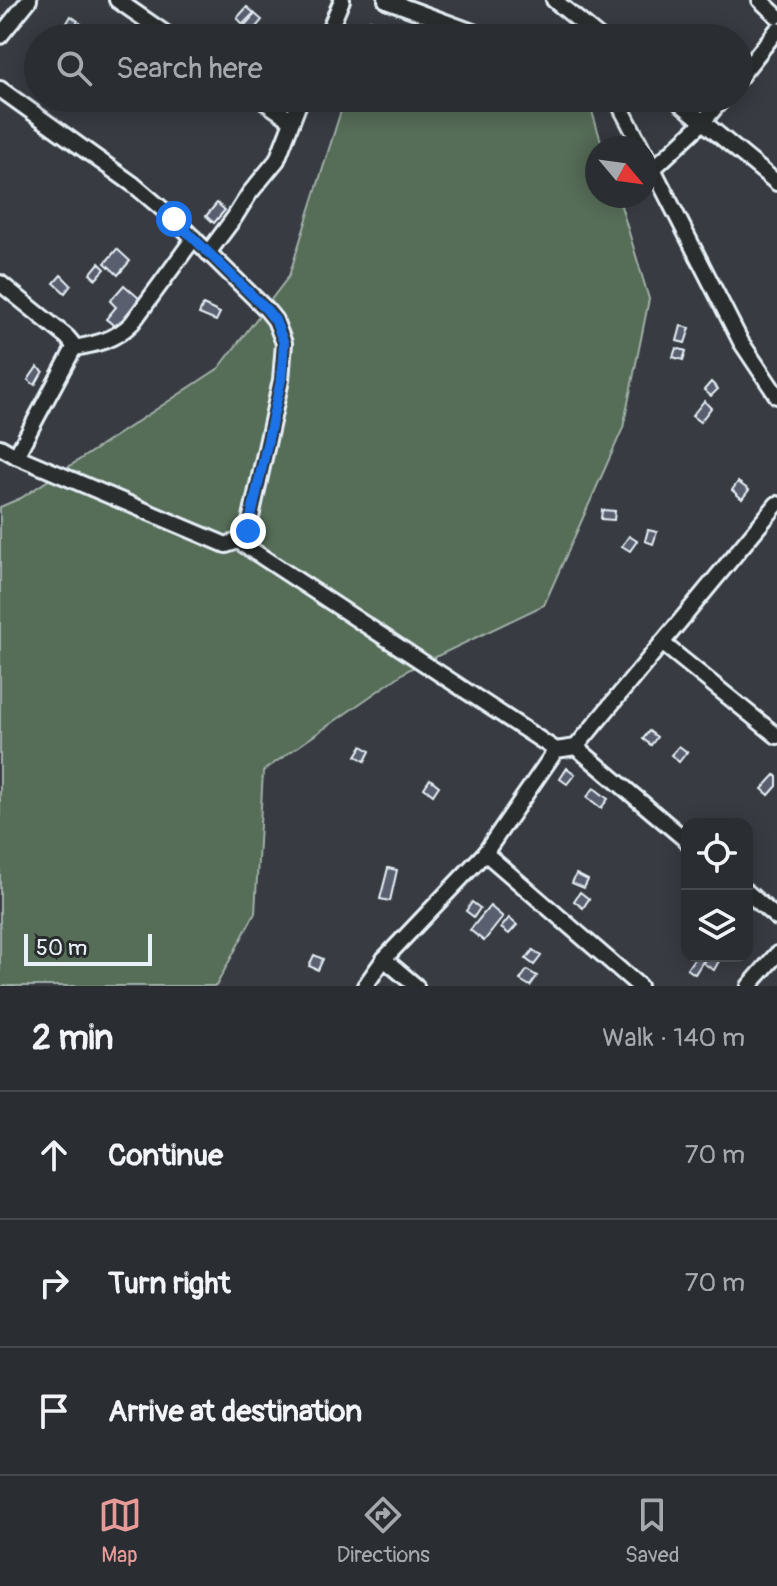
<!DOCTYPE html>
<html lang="en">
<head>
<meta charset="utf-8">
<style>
  body { margin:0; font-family:Pangolin,sans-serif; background:#32353a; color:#f1f3f6 }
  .controls { position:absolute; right:24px; bottom:24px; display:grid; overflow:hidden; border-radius:16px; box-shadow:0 4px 20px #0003 }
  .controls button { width:72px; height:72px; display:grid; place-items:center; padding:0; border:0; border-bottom:2px solid #46494d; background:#2a2d32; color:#f1f3f6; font:40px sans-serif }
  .compass { position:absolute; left:585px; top:136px; width:72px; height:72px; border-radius:50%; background:#2a2d32; box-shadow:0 4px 20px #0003; rotate:119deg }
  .scale { position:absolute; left:24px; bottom:20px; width:128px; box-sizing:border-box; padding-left:8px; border:4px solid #e8f1f8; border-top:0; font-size:22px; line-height:28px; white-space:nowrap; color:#e8f1f8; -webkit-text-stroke:6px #2a2d2e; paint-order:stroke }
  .stop { position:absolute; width:24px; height:24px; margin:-18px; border:6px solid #1a73e8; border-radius:50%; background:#fff }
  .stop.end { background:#1a73e8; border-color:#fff; box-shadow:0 2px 8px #0008 }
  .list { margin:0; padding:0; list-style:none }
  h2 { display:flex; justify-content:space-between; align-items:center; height:104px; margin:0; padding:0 32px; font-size:34px }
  h2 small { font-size:26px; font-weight:400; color:#a5a8ac }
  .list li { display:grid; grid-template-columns:52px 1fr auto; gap:24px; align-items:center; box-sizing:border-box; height:128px; padding:0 32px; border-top:2px solid #46494d }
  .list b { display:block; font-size:30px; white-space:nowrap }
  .list em { font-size:26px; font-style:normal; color:#a5a8ac }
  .icon { flex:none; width:44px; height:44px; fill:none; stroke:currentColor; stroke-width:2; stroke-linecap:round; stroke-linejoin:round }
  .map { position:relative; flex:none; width:777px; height:986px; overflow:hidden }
  .search { position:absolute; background:#2a2d32; box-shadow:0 4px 20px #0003; left:24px; right:24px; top:24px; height:88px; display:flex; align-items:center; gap:20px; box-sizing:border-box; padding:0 28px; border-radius:44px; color:#a5a8ac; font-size:30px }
  .sheet { height:488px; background:#2a2d32 }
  nav { display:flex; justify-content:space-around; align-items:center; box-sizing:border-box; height:112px; border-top:2px solid #46494d; background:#2a2d32; font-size:22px; color:#a5a8ac }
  nav a { display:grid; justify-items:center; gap:4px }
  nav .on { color:#e69b98 }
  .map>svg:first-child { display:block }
  .green { fill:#576d59; stroke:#a0afa8; stroke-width:2 }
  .building { fill:#5a5e70; stroke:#e8f1f8; stroke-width:2 }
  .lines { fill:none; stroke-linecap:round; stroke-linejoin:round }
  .street-casing { stroke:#e8f1f8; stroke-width:20 }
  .street { stroke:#2a2d2e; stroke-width:14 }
  .route { stroke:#1a73e8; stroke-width:10 }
</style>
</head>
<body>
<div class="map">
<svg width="777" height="986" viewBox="0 0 777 986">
  <rect width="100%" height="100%" fill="#383c42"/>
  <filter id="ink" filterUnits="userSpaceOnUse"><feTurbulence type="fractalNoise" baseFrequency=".0125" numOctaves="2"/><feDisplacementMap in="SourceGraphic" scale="16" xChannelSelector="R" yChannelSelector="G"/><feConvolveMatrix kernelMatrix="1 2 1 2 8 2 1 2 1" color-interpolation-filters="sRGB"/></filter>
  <g filter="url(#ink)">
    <g class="green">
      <polygon points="370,19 370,20 426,38 364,38"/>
      <polygon points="345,98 588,98 603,148 597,148 597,196 618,196 649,299 623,428 544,605 408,670 263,771 255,913 216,986 0,986 0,507 21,498 219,368 289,276"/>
    </g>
    <g class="building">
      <polygon points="247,7 254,13 243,24 237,18"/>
      <polygon points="255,14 262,20 252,32 244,26"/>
      <polygon points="71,16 78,21 68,37 61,33"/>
      <polygon points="80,23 87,28 80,38 69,38"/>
      <polygon points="217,203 225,210 214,223 206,216"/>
      <polygon points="117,249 130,261 118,275 105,263"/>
      <polygon points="99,263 105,269 96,279 90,274"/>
      <polygon points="61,275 71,285 65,293 54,283"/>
      <polygon points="124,285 140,299 116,327 106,319 116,307 110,301"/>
      <polygon points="203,305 220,313 216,321 199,314"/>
      <polygon points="681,326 690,328 685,343 677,341"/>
      <polygon points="676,348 686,351 683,360 673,357"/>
      <polygon points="37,367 43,371 35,385 28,380"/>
      <polygon points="711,382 718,389 711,396 704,390"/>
      <polygon points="704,401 711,408 700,422 692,416"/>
      <polygon points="738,482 749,490 742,499 732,490"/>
      <polygon points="602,510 615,511 614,520 601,519"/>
      <polygon points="648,530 657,532 653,544 645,541"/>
      <polygon points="629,536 637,541 630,551 622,546"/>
      <polygon points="649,731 657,737 651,745 643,739"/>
      <polygon points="362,746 370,751 365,761 356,756"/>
      <polygon points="679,746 687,752 679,762 671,755"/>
      <polygon points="567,768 575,774 567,784 560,779"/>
      <polygon points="775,775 777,777 777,786 769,795 762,789"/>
      <polygon points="430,779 439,786 433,795 424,788"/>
      <polygon points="594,788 608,799 601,808 587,797"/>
      <polygon points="388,868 397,870 390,901 380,899"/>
      <polygon points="576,874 588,880 584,888 572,883"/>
      <polygon points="580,892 589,899 583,908 574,901"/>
      <polygon points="472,902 480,908 474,917 466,911"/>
      <polygon points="490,906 503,917 484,941 470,930"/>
      <polygon points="509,918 517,925 509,934 501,928"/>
      <polygon points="533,950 541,956 534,965 526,959"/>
      <polygon points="314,955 323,959 318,970 309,966"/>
      <polygon points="696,956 705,958 695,974 687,969"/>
      <polygon points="708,956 719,961 714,970 703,963"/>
      <polygon points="527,970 537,976 530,986 520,980"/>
    </g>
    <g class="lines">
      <defs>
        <g id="street">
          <polyline points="117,0 172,38"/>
          <polyline points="386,0 489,38"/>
          <polyline points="554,0 600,38"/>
          <polyline points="760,0 777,16"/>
          <polyline points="0,36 29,0"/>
          <polyline points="326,38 342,0"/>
          <polyline points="739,78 777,30"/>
          <polyline points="0,89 134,185 174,219 266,309 275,320 284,343 281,380 248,531 238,541 226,545 16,456 0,447"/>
          <polyline points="259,98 291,120"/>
          <polyline points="616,98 642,148"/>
          <polyline points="674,98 777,183"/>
          <polyline points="645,153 741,342 777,396"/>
          <polyline points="653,169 703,122 723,98"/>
          <polyline points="208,253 234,218 249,194 277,160 301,98"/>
          <polyline points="0,283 67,337 72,343 74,348"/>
          <path d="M74,348c23,-4 41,-8 58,-25l62,-85"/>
          <polyline points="16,456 74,348"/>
          <polyline points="238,541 556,750"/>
          <polyline points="662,643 777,736"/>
          <polyline points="576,747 687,841"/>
          <polyline points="485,853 639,986"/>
          <polyline points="747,892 777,918"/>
          <polyline points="384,959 416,986"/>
          <polyline points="365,986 384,959 485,853 556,750 576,747 777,504"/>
          <polyline points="749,986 777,954"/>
        </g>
      </defs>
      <use href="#street" class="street-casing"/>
      <use href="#street" class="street"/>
    </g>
  </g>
  <g class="lines" filter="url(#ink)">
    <polyline class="route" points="174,219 266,309 275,320 284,343 281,380 248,531"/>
  </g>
</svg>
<div class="controls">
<button><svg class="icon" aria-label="locate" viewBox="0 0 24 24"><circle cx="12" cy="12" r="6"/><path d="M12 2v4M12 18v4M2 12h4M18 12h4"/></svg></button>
<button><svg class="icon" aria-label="layers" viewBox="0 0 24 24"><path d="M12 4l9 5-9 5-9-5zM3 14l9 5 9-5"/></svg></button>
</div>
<svg class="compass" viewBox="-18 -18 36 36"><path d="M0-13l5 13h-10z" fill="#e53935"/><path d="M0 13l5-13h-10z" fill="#a5a8ac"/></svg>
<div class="scale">50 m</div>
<div class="stop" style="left:174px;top:219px"></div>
<div class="stop end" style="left:248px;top:531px"></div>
<div class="search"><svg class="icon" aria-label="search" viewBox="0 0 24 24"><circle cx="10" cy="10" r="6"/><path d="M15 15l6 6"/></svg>Search here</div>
</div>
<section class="sheet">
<h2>2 min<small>Walk · 140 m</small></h2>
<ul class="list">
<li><svg class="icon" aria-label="ahead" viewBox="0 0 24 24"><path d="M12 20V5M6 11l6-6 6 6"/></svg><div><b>Continue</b></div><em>70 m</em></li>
<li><svg class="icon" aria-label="right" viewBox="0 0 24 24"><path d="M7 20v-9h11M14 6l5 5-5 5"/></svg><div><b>Turn right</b></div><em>70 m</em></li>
<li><svg class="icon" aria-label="arrive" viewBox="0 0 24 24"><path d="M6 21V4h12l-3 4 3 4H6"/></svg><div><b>Arrive at destination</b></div></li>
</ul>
</section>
<nav>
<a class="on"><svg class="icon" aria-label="map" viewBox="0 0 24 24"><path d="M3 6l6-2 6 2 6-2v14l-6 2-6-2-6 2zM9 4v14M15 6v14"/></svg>Map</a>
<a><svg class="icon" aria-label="directions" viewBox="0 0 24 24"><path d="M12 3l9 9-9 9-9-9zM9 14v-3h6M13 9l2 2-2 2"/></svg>Directions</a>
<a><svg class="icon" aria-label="saved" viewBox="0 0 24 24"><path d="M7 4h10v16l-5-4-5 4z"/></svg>Saved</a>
</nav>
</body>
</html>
